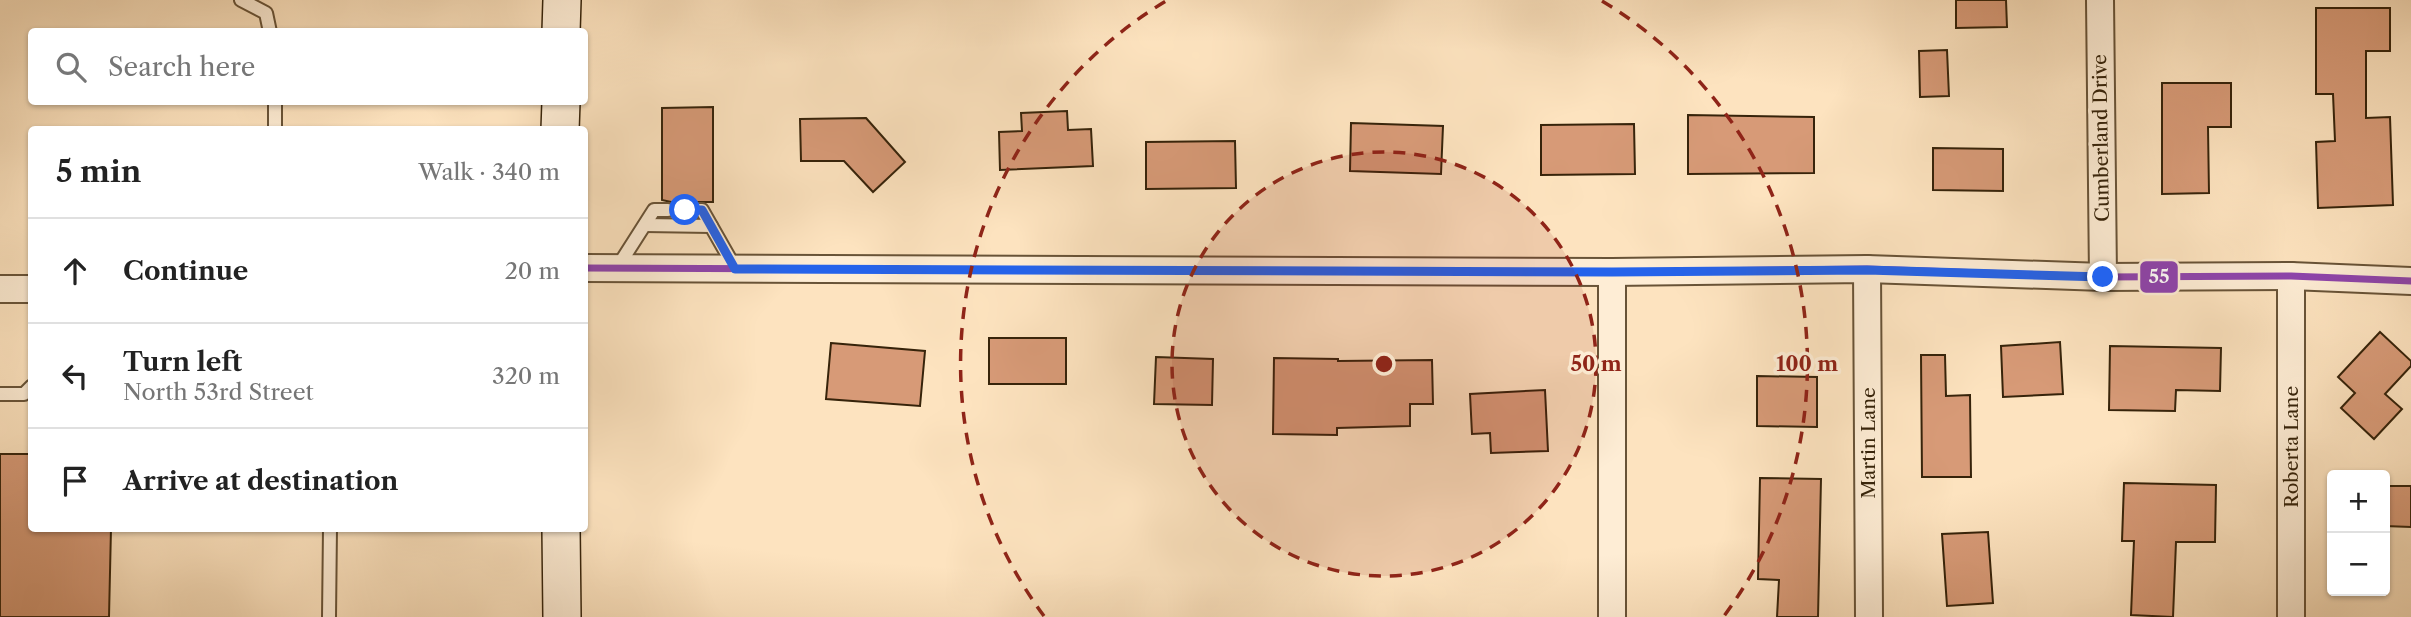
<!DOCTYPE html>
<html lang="en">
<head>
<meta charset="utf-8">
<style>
  body { margin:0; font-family:"Libre Caslon Text",serif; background:#f6f6f6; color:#222 }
  .controls { position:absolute; right:21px; bottom:21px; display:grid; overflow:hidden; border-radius:7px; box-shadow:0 2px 5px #0004 }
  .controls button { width:63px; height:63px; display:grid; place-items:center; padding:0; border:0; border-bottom:2px solid #e0e0e0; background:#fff; color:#222; font:35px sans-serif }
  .stop { position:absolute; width:21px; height:21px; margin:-16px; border:5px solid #2563eb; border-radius:50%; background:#fff }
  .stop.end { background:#2563eb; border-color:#fff; box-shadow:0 2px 7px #0008 }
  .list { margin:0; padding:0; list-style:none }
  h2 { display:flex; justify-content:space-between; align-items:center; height:91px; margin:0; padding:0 28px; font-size:30px }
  h2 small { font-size:23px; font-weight:400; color:#767676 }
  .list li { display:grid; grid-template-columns:46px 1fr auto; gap:21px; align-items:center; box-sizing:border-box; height:105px; padding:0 28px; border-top:2px solid #e0e0e0 }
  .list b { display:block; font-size:26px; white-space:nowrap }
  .list p { margin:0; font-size:23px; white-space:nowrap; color:#767676 }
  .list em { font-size:23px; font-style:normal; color:#767676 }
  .icon { flex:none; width:38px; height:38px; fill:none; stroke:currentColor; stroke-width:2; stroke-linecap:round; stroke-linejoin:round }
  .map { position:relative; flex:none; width:2411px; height:617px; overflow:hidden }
  .search { position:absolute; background:#fff; box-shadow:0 2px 5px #0004; left:28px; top:28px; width:560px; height:77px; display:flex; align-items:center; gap:18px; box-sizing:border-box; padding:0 24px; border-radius:7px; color:#767676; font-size:26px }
  .panel { position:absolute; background:#fff; box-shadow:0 2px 5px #0004; left:28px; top:126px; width:560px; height:406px; border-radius:7px }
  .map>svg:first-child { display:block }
  .building { fill:#d79a77; stroke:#36230a; stroke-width:2 }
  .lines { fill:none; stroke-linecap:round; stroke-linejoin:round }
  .lane-casing { stroke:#685337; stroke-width:16 }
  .street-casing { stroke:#685337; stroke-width:30 }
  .secondary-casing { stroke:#36230a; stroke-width:40 }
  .lane { stroke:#feedd5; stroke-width:12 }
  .street { stroke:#feedd5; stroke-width:26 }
  .secondary { stroke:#feedd5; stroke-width:37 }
  .bus-1-casing { stroke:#feedd5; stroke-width:12 }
  .bus-1 { stroke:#8e44ad; stroke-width:7 }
  .route { stroke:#2563eb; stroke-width:9 }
  .ring { fill:none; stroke:#8f2418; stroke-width:3.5; stroke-dasharray:12 9 }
  .labels { text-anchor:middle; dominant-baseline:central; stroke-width:7; stroke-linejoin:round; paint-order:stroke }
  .street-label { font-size:19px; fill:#36230a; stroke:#feedd5 }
  .centre { fill:#8f2418; stroke:#feedd5; stroke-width:3.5 }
  .ring-label { font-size:21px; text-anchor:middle; font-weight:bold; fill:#8f2418; stroke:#feedd5; stroke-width:7; stroke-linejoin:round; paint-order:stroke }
  .line-badge { stroke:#feedd5; stroke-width:2.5 }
  .badge-label { font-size:19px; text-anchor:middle; font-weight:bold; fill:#fff }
</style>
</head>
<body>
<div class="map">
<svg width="2411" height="617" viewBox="0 0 2411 617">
  <rect width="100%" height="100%" fill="#fde3bf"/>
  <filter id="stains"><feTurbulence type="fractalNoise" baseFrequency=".00286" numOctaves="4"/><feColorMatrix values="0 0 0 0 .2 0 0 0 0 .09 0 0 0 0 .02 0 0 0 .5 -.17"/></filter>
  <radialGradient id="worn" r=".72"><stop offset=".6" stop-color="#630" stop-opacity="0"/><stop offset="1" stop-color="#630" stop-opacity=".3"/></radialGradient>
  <g class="building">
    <polygon points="1956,0 2006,0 2007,27 1956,28"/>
    <polygon points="2316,8 2390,8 2390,51 2366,51 2366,118 2390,117 2393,205 2318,208 2316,142 2335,141 2333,94 2316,94"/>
    <polygon points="1947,50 1949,96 1920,97 1919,51"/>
    <polygon points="2162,83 2231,83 2231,127 2208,127 2209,193 2162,194"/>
    <polygon points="713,107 713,202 671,202 662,200 662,108"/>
    <polygon points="1067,111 1068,130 1091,129 1093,166 1000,170 999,132 1022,131 1021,113"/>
    <polygon points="1688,115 1814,117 1814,173 1688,174"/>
    <polygon points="866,118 905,162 873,192 844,161 801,161 800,119"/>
    <polygon points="1351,123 1443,126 1441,174 1350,171"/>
    <polygon points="1634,124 1635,174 1541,175 1541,125"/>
    <polygon points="1235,141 1236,188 1146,189 1146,142"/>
    <polygon points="1933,148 2003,149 2003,191 1933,190"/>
    <polygon points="2380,332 2411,361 2411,366 2385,394 2402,409 2374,439 2341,408 2355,393 2338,377"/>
    <rect x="989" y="338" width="77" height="46"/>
    <polygon points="2060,342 2063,394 2003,397 2001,346"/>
    <polygon points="831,343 925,351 920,406 826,399"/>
    <polygon points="2110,346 2221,348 2220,391 2176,390 2175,411 2109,410"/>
    <polygon points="1921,355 1945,355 1946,396 1970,395 1971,477 1922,477"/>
    <polygon points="1156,357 1213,359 1212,405 1154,404"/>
    <polygon points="1274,358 1338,359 1338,361 1432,360 1433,404 1410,404 1410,426 1337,428 1337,435 1273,434"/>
    <polygon points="1757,376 1817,377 1817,427 1757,426"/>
    <polygon points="1545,390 1548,451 1491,453 1490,433 1472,434 1470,394"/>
    <polygon points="0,454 32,454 32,528 111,528 109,617 0,617"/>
    <polygon points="1760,478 1821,479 1818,617 1777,617 1779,580 1758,579"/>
    <polygon points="2124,483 2216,485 2215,542 2176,542 2173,617 2131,615 2134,541 2122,541"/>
    <polygon points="2385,486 2411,486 2411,527 2385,526"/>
    <polygon points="1988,532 1993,603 1947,606 1942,534"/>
  </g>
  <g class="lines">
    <defs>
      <g id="lane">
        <polyline points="241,0 266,13 270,32"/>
        <polyline points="275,130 275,102"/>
        <polyline points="685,210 702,210 735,268"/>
        <polyline points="645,225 711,226"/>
        <polyline points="617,268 654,210 668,210"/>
        <polyline points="0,394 24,394 32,386"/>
        <polyline points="329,617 330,528"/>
      </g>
      <g id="street">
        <polyline points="2100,0 2103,277"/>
        <polyline points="584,268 1612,272 1867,269 2103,277 2291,276 2411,281"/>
        <polyline points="1867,269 1869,617"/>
        <polyline points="0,289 32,289"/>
        <polyline points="1612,617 1612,272"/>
        <polyline points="2291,617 2291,276"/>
      </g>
      <g id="secondary">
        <polyline points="561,32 562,0"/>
        <polyline points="560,130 561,102"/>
        <polyline points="561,528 562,617"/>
      </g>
    </defs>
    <use href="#lane" class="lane-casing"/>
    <use href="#street" class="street-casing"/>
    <use href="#secondary" class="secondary-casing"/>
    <use href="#lane" class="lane"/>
    <use href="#street" class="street"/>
    <use href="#secondary" class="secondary"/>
    <defs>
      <polyline id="bus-1" points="584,268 1612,272 1867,269 2103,277 2291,276 2411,281"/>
    </defs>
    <use href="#bus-1" class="bus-1-casing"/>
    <use href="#bus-1" class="bus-1"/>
  </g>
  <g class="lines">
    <polyline class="route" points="685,210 702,210 735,269 1612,272 1867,270 2103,277"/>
  </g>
  <circle cx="1384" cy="364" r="212" fill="#8f2418" fill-opacity=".12"/>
  <g class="ring">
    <circle cx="1384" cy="364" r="212"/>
    <path d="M1044 616A423 423 0 0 1 1166 1M1602 1A423 423 0 0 1 1724 616"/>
  </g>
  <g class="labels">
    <g class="street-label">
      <text transform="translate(2101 138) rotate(-91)">Cumberland Drive</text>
      <text transform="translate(1868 443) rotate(-90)">Martin Lane</text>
      <text transform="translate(2291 447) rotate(-90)">Roberta Lane</text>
    </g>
  </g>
  <circle cx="1384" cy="364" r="10" class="centre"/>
  <g class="ring-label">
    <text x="1596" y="371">50 m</text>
    <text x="1807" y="371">100 m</text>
  </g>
  <rect class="line-badge" x="2139" y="260" width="40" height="34" rx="7" fill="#8e44ad"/>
  <g class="badge-label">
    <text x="2159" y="283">55</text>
  </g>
  <rect width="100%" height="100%" filter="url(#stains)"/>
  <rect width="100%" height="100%" fill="url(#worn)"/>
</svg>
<div class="controls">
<button>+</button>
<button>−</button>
</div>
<div class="stop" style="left:685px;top:210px"></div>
<div class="stop end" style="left:2103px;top:277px"></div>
<div class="search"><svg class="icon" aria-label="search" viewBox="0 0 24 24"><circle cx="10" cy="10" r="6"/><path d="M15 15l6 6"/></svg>Search here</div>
<section class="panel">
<h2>5 min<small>Walk · 340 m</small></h2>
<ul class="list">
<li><svg class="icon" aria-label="ahead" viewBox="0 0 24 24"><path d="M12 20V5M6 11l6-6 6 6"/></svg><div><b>Continue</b></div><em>20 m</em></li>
<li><svg class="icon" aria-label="left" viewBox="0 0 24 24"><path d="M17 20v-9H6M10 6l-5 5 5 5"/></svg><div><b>Turn left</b><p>North 53rd Street</p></div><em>320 m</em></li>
<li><svg class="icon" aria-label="arrive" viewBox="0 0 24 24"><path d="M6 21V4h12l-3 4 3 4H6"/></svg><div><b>Arrive at destination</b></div></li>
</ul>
</section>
</div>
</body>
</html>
